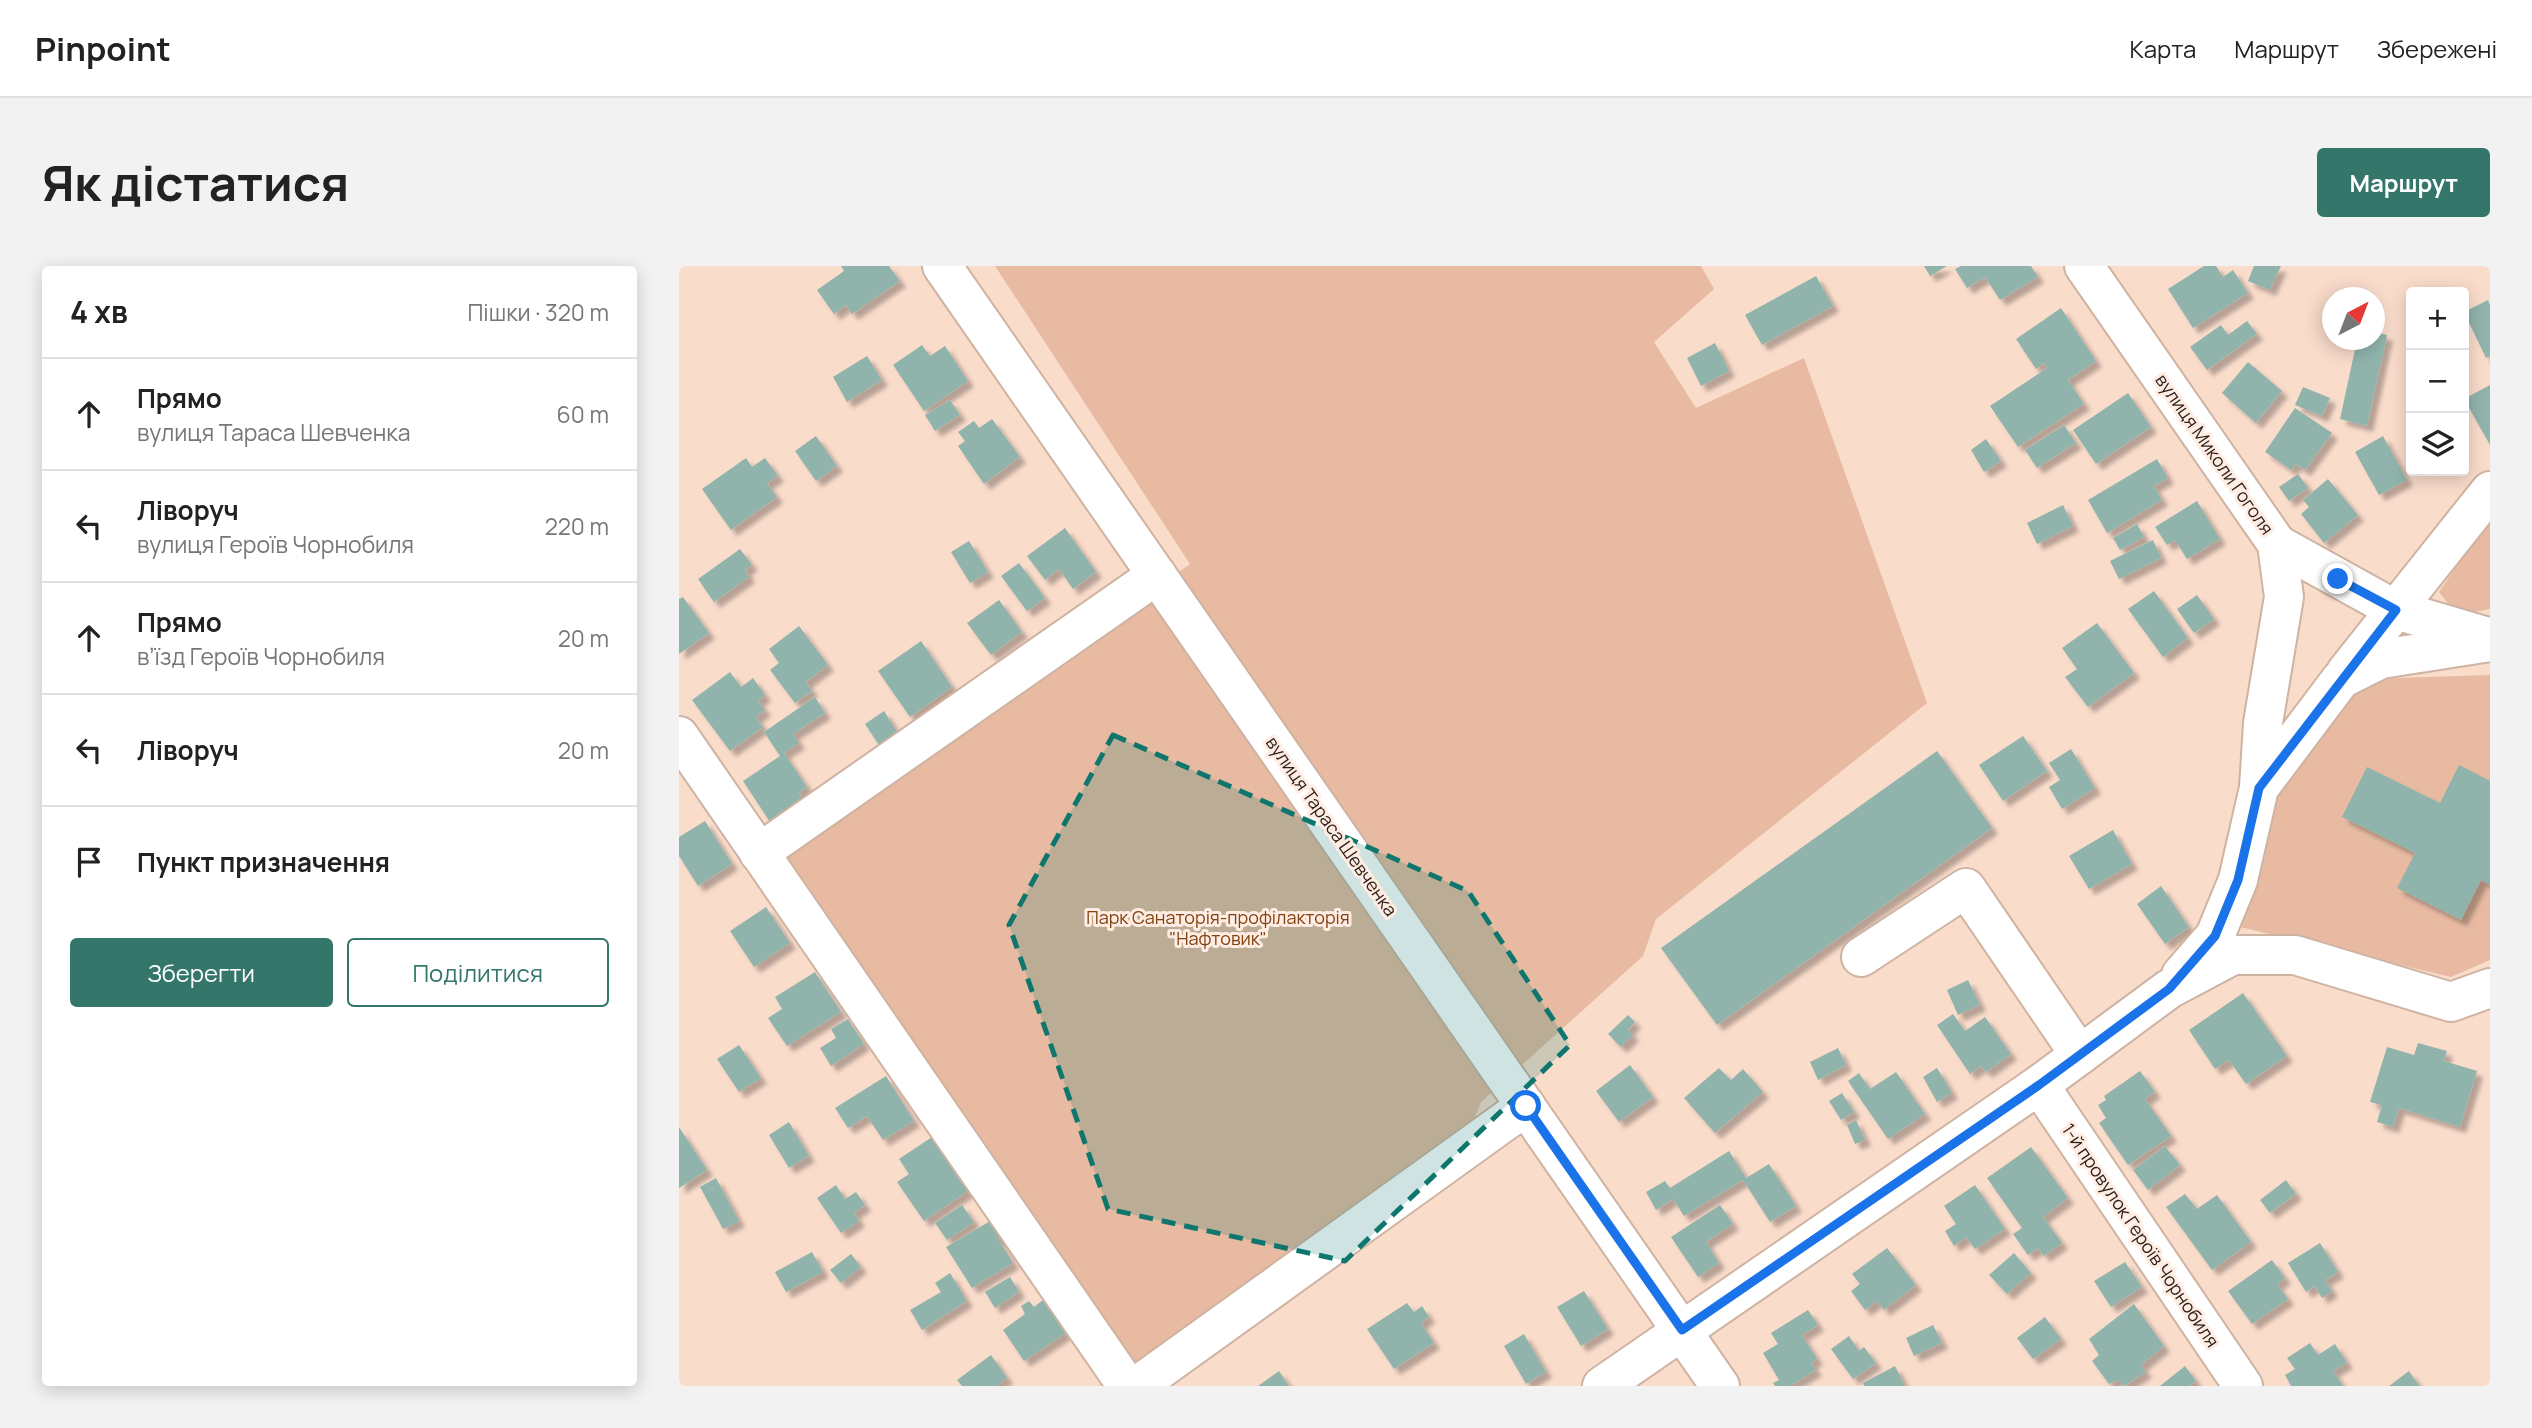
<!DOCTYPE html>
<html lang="uk">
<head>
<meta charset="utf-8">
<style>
  body { margin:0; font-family:Manrope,sans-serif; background:#f2f2f2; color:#222 }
  .controls { position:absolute; right:21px; top:21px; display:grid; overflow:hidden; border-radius:7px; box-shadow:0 4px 18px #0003 }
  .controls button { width:63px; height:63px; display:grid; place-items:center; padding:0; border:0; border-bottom:2px solid #e0e0e0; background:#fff; color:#222; font:35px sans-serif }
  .compass { position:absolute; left:1643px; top:21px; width:63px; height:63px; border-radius:50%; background:#fff; box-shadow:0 4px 18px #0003; rotate:42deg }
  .stop { position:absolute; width:21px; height:21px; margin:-16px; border:5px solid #1a73e8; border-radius:50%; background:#fff }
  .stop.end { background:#1a73e8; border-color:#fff; box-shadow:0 2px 7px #0008 }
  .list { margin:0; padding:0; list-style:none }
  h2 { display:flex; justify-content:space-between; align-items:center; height:91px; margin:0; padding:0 28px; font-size:30px }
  h2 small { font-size:23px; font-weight:400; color:#767676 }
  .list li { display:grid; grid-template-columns:46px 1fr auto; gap:21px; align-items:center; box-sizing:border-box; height:112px; padding:0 28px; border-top:2px solid #e0e0e0 }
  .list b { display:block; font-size:26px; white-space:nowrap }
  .list p { margin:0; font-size:23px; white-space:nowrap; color:#767676 }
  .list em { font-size:23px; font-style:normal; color:#767676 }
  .actions { display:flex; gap:14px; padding:21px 28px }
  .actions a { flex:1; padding:16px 0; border:2px solid #34776a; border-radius:7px; text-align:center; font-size:24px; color:#34776a }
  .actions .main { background:#34776a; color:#fff }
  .icon { flex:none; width:38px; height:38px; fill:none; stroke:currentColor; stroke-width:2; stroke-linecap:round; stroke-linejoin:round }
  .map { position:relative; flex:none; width:1811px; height:1120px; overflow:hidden; border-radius:7px }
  header { display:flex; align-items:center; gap:42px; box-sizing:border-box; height:98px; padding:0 35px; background:#fff; border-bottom:2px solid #e0e0e0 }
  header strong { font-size:33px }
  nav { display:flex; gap:38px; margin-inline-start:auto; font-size:24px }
  .intro { display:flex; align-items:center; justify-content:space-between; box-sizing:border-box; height:168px; padding:0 42px }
  h1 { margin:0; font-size:49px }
  .button { padding:18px 32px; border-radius:7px; background:#34776a; color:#fff; font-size:24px; font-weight:700 }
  main { display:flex; gap:42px; padding:0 42px }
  aside { flex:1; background:#fff; border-radius:7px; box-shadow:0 4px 18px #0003 }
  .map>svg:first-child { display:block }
  .green { fill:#e7baa1 }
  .building { fill:#90b4ac; filter:url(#shadow) }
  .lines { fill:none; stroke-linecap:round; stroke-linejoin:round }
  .minor-casing { stroke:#cfb3a2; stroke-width:42 }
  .minor { stroke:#fff; stroke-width:38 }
  .route { stroke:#1a73e8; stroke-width:9 }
  .marked { fill:#0f766e; fill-opacity:0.2; stroke:#0f766e; stroke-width:5; stroke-dasharray:14 9; stroke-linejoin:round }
  .labels { text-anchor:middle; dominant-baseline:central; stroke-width:6; stroke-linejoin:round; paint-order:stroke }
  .street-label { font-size:18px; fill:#281d17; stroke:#ffece2 }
  .park-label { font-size:18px; fill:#814111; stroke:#ffece2 }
</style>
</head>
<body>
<header>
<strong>Pinpoint</strong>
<nav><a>Карта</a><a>Маршрут</a><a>Збережені</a></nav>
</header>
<div class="intro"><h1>Як дістатися</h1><a class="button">Маршрут</a></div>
<main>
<aside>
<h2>4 хв<small>Пішки · 320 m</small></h2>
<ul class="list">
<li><svg class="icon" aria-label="ahead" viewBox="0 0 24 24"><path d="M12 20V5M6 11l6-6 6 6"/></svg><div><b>Прямо</b><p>вулиця Тараса Шевченка</p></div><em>60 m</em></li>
<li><svg class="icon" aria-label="left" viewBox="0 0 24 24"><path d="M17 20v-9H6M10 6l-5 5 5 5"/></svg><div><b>Ліворуч</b><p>вулиця Героїв Чорнобиля</p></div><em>220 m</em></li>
<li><svg class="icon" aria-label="ahead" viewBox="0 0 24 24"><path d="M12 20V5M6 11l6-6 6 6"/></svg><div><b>Прямо</b><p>вʼїзд Героїв Чорнобиля</p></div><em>20 m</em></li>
<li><svg class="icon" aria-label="left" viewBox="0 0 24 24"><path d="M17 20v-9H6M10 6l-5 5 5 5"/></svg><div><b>Ліворуч</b></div><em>20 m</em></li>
<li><svg class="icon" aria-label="arrive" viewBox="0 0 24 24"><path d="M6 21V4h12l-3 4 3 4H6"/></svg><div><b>Пункт призначення</b></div></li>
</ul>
<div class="actions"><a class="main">Зберегти</a><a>Поділитися</a></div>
</aside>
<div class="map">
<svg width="1811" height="1120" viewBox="0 0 1811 1120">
  <defs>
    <filter id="shadow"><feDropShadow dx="6" dy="6" stdDeviation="2" flood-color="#0004"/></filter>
  </defs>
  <rect width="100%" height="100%" fill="#fadccb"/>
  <g class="green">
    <polygon points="316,0 1022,0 1035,23 975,76 1017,142 1125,92 1248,437 977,653 964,690 802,836 790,866 458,1114 101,583 511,298"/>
    <polygon points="1811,250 1811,343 1778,349 1760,326"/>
    <polygon points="1811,409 1811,694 1772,711 1561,661 1591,526 1687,413"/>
  </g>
  <g class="building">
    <polygon points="162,0 210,0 221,15 173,48 167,39 155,48 138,24 165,5"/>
    <polygon points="1245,0 1268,0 1251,10"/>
    <polygon points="1282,0 1352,0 1359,11 1321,34 1306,11 1288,22 1276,3"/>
    <polygon points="1525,0 1537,0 1544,11 1554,4 1569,27 1514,62 1489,23"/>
    <polygon points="1575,0 1602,0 1591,24 1569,15"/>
    <polygon points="1137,10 1154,40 1083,79 1066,49"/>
    <polygon points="1809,34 1811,39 1811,90 1807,92 1785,46"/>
    <polygon points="1382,42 1417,95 1389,114 1405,138 1339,181 1311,140 1368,102 1365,97 1357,103 1337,73"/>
    <polygon points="1568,55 1578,68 1528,104 1511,81 1542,59 1549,69"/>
    <polygon points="1696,66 1708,69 1688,160 1661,153 1678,74 1696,74"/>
    <polygon points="1036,77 1050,105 1022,120 1008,92"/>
    <polygon points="243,79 251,90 266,80 289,115 245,145 214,99"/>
    <polygon points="188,90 203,114 168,136 154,111"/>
    <polygon points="1569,96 1603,125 1577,157 1543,127"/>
    <polygon points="1811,119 1811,179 1785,133"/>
    <polygon points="1624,121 1651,132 1643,150 1616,139"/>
    <polygon points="1449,127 1472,161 1417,198 1394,164"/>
    <polygon points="271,134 281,149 256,165 246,149"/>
    <polygon points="1616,142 1653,167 1626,204 1617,198 1612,204 1586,186"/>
    <polygon points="313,153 341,191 305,218 279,180 286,175 279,166 295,155 300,162"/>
    <polygon points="1385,159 1397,177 1358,202 1346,184"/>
    <polygon points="137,170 158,200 137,215 116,185"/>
    <polygon points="1704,170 1728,214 1700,229 1676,186"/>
    <polygon points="1307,173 1322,195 1305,206 1292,184"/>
    <polygon points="67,192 73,201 86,192 99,210 88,217 98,231 52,264 23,223"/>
    <polygon points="1478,193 1489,212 1475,220 1483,234 1428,267 1409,234"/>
    <polygon points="1619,208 1629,222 1610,235 1600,221"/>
    <polygon points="1649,213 1679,249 1645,277 1622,248 1630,241 1624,234"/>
    <polygon points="1518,235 1541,273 1508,293 1496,274 1488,279 1476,261"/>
    <polygon points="1384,239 1394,260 1358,278 1348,257"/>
    <polygon points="1458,258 1465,271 1441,284 1434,272"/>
    <polygon points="386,262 417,306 394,323 380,303 366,314 348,290"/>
    <polygon points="1474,274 1482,292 1440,313 1431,295"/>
    <polygon points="290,275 309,306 291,317 272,286"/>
    <polygon points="61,283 73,299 66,304 70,311 35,336 19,313"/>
    <polygon points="340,297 366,332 348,345 322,310"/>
    <polygon points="1475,325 1509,372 1484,391 1449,343"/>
    <polygon points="1518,329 1535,353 1515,367 1498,343"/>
    <polygon points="4,331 30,367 0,388 0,333"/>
    <polygon points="320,334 343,366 312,389 288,357"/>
    <polygon points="1418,357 1455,407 1409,441 1386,411 1398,403 1383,382"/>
    <polygon points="120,360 149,399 127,416 133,425 116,437 91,404 100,397 90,383"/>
    <polygon points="242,375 273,421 231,451 199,405"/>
    <polygon points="51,406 62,421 74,412 86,429 79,435 86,444 77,451 84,461 51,485 13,434"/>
    <polygon points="136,431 146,447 114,468 120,477 105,487 128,521 120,527 129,539 95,562 64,515 101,490 85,466"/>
    <polygon points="205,445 223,473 204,485 186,458"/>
    <polygon points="1344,470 1368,505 1324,535 1300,499"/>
    <polygon points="1392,483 1416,522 1383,543 1370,521 1381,514 1370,497"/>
    <polygon points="1258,485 1313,562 1038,759 982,682"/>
    <polygon points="1780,499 1811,515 1811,619 1802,614 1782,654 1718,622 1736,587 1663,551 1688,501 1761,537"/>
    <polygon points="26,555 53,598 19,620 0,590 0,571"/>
    <polygon points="1434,564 1453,598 1410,623 1390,590"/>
    <polygon points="1482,620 1510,661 1486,678 1458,638"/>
    <polygon points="87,641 111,677 75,701 51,665"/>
    <polygon points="136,706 162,746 108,780 89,752 103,743 96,731"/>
    <polygon points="1289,714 1301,739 1279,749 1268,724"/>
    <polygon points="1564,727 1608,790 1567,818 1550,794 1536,803 1510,764"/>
    <polygon points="1274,748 1286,765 1306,751 1332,788 1307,806 1302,800 1291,808 1258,759"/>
    <polygon points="949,749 956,756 949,764 954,769 942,781 929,768"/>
    <polygon points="169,753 185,778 152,800 141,782 157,772 152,763"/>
    <polygon points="1739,777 1768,785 1765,795 1798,805 1781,861 1720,842 1714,861 1698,856 1703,839 1691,836 1708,781 1735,789"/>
    <polygon points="60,779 82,812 60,826 38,793"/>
    <polygon points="1159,782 1167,799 1139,814 1131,796"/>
    <polygon points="951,799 974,831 940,856 917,825"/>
    <polygon points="1040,802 1052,814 1064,803 1084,826 1036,867 1005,832"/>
    <polygon points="1258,802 1273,827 1258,836 1244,811"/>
    <polygon points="1461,805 1476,826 1466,833 1492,870 1449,899 1420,857 1427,852 1419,839 1427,834 1425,830"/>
    <polygon points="1217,806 1246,848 1209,873 1169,815 1180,807 1191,823"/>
    <polygon points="207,810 235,855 204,874 188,850 169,862 156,842"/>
    <polygon points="1163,827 1175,846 1162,854 1150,835"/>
    <polygon points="1177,854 1186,874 1176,878 1168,859"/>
    <polygon points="110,856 130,890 110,902 90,869"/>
    <polygon points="0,861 28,904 0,922"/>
    <polygon points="253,871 289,925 245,955 218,916 230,908 220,893"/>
    <polygon points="1486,880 1501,899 1469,924 1454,904"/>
    <polygon points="1352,881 1389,932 1364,951 1383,977 1365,990 1359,982 1349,989 1334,968 1343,962 1308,912"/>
    <polygon points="1050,885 1067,912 1090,898 1117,940 1091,956 1064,914 1005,950 994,933 977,944 967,926 986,915 991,922"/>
    <polygon points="37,912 60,955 44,963 21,921"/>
    <polygon points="1607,914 1617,928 1591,947 1581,934"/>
    <polygon points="157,919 166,933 177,926 186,939 175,947 180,955 162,967 138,932"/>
    <polygon points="1296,919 1326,963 1296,983 1287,971 1275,980 1266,965 1277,958 1265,940"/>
    <polygon points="1506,928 1518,943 1538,929 1572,976 1533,1004 1487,941"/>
    <polygon points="283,939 295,956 268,974 256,957"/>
    <polygon points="1041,939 1054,958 1027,976 1040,997 1019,1011 992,971"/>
    <polygon points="313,954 323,971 319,973 334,997 293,1022 267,981"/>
    <polygon points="1641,977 1659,1006 1646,1014 1653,1025 1643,1032 1636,1020 1627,1026 1609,997"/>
    <polygon points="1208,982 1237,1019 1205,1044 1198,1035 1186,1044 1172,1025 1181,1018 1173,1008"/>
    <polygon points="133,986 144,1006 107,1026 96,1006"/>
    <polygon points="1335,987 1352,1007 1328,1028 1310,1009"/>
    <polygon points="172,988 182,1001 162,1017 151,1004"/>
    <polygon points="1593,994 1606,1012 1598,1018 1609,1033 1573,1058 1549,1025"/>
    <polygon points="1446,996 1463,1021 1432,1041 1415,1015"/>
    <polygon points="271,1007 288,1035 243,1064 231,1044 262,1026 256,1017"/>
    <polygon points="331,1011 340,1026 316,1042 306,1026"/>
    <polygon points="905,1025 929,1063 902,1080 878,1041"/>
    <polygon points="364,1034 387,1067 345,1095 324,1064 346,1048 342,1040 350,1035 355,1041"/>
    <polygon points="728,1037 735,1046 743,1040 750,1051 742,1057 755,1077 715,1103 688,1063"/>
    <polygon points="1455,1038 1485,1080 1462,1099 1467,1106 1445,1120 1439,1114 1430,1118 1413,1095 1420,1089 1410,1073"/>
    <polygon points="1129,1044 1139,1059 1123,1069 1138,1093 1132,1097 1137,1104 1111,1120 1096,1120 1094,1117 1100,1114 1084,1087 1099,1078 1092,1067"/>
    <polygon points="1366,1051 1382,1073 1354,1093 1338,1072"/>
    <polygon points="1254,1059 1263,1077 1235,1090 1227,1072"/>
    <polygon points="845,1068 867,1106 847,1118 825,1080"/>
    <polygon points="1170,1070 1180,1085 1185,1081 1197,1097 1174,1113 1152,1083"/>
    <polygon points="1631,1077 1639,1089 1656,1078 1668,1097 1654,1105 1664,1120 1612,1120 1606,1109 1616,1103 1608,1092"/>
    <polygon points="312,1089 328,1112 317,1120 283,1120 278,1114"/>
    <polygon points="1216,1100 1226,1120 1185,1120 1184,1117"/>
    <polygon points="1506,1100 1517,1115 1510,1120 1481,1120"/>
    <polygon points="600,1105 610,1120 579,1120"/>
    <polygon points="1730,1105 1740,1120 1710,1120"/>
  </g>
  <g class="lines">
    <defs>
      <g id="minor">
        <polyline points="263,0 1041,1120"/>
        <polyline points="1405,0 1598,278 1605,331 1584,457 1580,522"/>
        <polyline points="1598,278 1717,344 1809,371"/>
        <polyline points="1667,406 1811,225"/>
        <polyline points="0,470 448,1120"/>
        <polyline points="80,587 478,309"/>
        <polyline points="1182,691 1287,622 1401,789"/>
        <polyline points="1502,709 1536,670 1559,614 1580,522 1662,413 1702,393 1811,376"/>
        <polyline points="1360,819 1564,1120"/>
        <polyline points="458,1120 847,840"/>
        <polyline points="923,1120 1360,819 1490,723 1554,689 1616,689 1772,736 1811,722"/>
      </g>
    </defs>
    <use href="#minor" class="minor-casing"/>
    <use href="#minor" class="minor"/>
  </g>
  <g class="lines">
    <polyline class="route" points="847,840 1003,1064 1360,819 1490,723 1536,670 1559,614 1580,522 1717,344 1659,313"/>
  </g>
  <path class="marked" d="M434,469l355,156 102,154 -225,216 -237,-52 -99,-284z"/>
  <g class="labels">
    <g class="street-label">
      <text transform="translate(1536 188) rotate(55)">вулиця Миколи Гоголя</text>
      <text transform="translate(653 560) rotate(55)">вулиця Тараса Шевченка</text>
      <text transform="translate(1462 969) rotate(56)">1-й провулок Героїв Чорнобиля</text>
    </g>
    <g class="park-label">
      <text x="539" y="651">Парк Санаторія-профілакторія<tspan x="539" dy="21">"Нафтовик"</tspan></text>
    </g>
  </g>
</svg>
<div class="controls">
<button>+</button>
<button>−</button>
<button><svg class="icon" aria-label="layers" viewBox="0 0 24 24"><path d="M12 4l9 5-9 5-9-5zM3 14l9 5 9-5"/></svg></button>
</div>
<svg class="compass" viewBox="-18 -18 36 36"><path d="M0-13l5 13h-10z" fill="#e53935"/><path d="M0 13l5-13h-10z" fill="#767676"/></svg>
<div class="stop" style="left:847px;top:840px"></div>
<div class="stop end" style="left:1659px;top:313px"></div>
</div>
</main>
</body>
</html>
